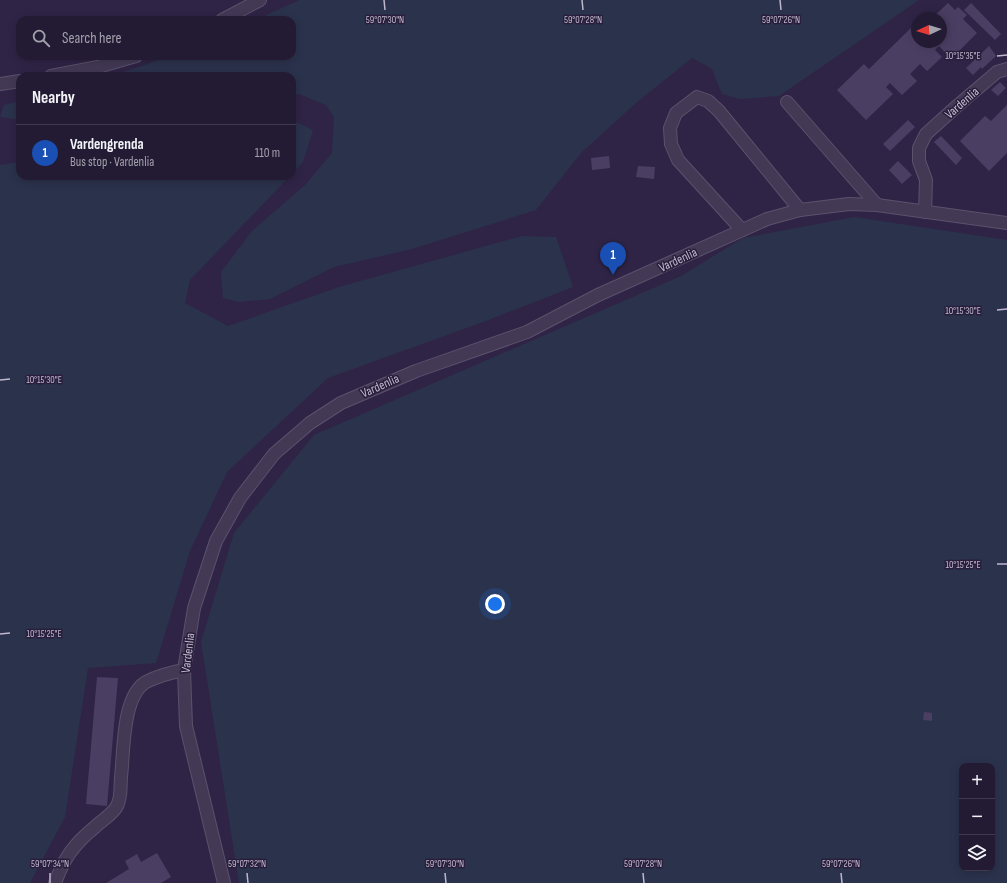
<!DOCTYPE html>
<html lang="en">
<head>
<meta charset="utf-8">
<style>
  body { margin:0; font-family:"Sofia Sans Condensed",sans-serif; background:#2b243c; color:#f1f3f6 }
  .controls { position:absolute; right:12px; bottom:12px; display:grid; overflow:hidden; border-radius:8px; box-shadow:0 2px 10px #0003 }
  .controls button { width:36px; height:36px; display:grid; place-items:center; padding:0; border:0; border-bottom:1px solid #40394f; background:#231b34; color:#f1f3f6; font:20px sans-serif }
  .compass { position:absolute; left:911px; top:12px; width:36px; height:36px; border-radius:50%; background:#231b34; box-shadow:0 2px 10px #0003; rotate:266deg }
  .you { position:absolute; left:495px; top:604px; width:14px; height:14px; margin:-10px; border:3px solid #fff; border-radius:50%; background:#1a73e8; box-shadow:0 0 0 6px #1a73e833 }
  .badge { display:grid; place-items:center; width:26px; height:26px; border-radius:50%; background:#d93025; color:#fff; font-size:13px; font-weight:700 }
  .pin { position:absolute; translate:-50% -33px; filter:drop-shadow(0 1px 2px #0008) }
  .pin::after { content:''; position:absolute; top:21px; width:14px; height:12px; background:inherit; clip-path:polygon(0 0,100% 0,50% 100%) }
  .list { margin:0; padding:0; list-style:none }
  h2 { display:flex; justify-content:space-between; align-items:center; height:52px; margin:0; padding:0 16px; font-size:17px }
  h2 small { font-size:13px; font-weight:400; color:#a3a1ac }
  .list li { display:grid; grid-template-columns:26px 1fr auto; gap:12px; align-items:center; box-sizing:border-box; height:56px; padding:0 16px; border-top:1px solid #40394f }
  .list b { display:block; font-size:15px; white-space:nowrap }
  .list p { margin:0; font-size:13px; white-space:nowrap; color:#a3a1ac }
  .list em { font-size:13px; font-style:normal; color:#a3a1ac }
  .icon { flex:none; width:22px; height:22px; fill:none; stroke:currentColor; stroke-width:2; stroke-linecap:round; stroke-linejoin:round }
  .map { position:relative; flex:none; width:1007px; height:883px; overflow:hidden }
  .search { position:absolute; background:#231b34; box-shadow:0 2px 10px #0003; left:16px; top:16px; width:280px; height:44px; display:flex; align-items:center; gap:10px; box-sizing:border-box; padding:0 14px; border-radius:12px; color:#a3a1ac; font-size:15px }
  .panel { position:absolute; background:#231b34; box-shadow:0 2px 10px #0003; left:16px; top:72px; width:280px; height:108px; border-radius:12px }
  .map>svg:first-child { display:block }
  .green { fill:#2b324c; fill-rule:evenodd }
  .building { fill:#4b3e63 }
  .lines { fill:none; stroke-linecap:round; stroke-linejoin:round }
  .minor-casing { stroke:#5b526c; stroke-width:14 }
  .minor { stroke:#433955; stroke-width:12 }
  .ticks { fill:none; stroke:#c0b7ce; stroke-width:1.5 }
  .labels { text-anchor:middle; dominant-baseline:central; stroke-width:3; stroke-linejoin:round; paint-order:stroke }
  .street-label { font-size:13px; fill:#c0b7ce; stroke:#281e3b }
  .ticks-label { font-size:10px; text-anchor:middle; fill:#c0b7ce; stroke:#281e3b; stroke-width:3; stroke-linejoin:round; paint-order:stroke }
</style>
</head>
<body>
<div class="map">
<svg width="1007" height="883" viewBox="0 0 1007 883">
  <rect width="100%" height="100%" fill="#2f2446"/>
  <g class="green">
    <polygon points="300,0 919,0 779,96 740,99 722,94 712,69 692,58 636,103 581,153 536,210 412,249 334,267 270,299 238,302 223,298 221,272 252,231 306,184 332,153 334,117 326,105 299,94 292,95 292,76 111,76 171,56 292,56 292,20 255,20"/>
    <polygon points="20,101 20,120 0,117 4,105"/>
    <polygon points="292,120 313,130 303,162 292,174"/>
    <polygon points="20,162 20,176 290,176 190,280 185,303 228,326 339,287 522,236 556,237 573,287 486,321 328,378 227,472 190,551 156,663 88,668 65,817 30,883 0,883 0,165"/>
    <path d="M854,217l153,23v643h-768l-38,-241 33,-109 80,-98 367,-159 62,-38zM962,766h30v102h-30z"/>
  </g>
  <g class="building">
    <polygon points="948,3 955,10 958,7 967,15 963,19 977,33 951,59 939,46 935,50 942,57 927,71 920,64 910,74 917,81 902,95 890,83 886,87 893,94 866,120 837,90 864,64 869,69 912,27 917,33 917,42 941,42 941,18 932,18"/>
    <polygon points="971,3 1001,34 995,40 964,10"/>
    <polygon points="989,46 996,56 982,69 981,67 973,75 966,68"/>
    <polygon points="1000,82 1006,88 998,96 991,90"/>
    <polygon points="1007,105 1007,153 989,171 960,141 985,116 991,121"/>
    <polygon points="908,120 915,127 890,151 883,144"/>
    <polygon points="941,136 962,158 956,165 934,142"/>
    <polygon points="609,156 610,168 592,170 591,158"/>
    <polygon points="898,161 912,175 902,184 889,170"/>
    <polygon points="638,166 655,167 654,179 636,177"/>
    <polygon points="97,677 118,678 107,806 86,804"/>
    <polygon points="924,712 932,713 932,721 923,720"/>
    <polygon points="157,853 171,877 161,883 106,883 129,869 125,861 137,854 141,862"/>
  </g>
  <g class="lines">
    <defs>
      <g id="minor">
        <polyline points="222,20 260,0"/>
        <polyline points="51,76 98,67 136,56"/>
        <polyline points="0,84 20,81"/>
        <polyline points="787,102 877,205"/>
        <polyline points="925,212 926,180 919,161 919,148 926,134 957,106 997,72 1007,69"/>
        <polyline points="742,230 678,160 671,144 670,128 676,113 697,97 708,101 719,111 800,210"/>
        <path d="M55,883c9,-25 19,-39 40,-56 6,-6 18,-13 22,-21 5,-10 3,-19 4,-29 3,-26 1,-81 25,-95 10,-5 27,-10 38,-12"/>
        <polyline points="224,883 186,726 184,670 194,608 216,541 240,498 274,454 310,423 341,403 416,371 527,332 598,295 767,219 800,210 849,204 877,205 1007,223"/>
      </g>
    </defs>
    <use href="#minor" class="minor-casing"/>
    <use href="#minor" class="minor"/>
  </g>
  <path class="ticks" d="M384,0l1,10M582,0l1,10M780,0l1,10M997,56l10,-1M997,310l10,-1M0,380l10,-1M997,564h10M0,634l10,-1M50,873v10M247,873l1,10M445,873l1,10M643,873l1,10M841,873l1,10"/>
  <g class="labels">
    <g class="street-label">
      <text transform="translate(962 103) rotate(-41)">Vardenlia</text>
      <text transform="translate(678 260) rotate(-25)">Vardenlia</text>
      <text transform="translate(380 386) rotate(-24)">Vardenlia</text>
      <text transform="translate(188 653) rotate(-83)">Vardenlia</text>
    </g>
  </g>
  <g class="ticks-label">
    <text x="385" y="23">59°07'30"N</text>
    <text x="583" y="23">59°07'28"N</text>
    <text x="781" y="23">59°07'26"N</text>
    <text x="963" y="59">10°15'35"E</text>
    <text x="963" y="314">10°15'30"E</text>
    <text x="44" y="383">10°15'30"E</text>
    <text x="963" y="568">10°15'25"E</text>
    <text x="44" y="637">10°15'25"E</text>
    <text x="50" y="867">59°07'34"N</text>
    <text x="247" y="867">59°07'32"N</text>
    <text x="445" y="867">59°07'30"N</text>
    <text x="643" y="867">59°07'28"N</text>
    <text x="841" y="867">59°07'26"N</text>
  </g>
</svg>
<div class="controls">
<button>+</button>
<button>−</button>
<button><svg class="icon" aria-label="layers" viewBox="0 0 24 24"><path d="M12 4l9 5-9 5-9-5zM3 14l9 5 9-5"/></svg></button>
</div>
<svg class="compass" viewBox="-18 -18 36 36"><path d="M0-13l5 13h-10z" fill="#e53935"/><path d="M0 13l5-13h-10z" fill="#a3a1ac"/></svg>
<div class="you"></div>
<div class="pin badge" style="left:613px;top:275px;background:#1a4fb4">1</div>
<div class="search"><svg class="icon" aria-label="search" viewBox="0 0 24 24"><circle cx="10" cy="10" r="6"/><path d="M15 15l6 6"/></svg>Search here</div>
<section class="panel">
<h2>Nearby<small></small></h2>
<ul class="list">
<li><span class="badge" style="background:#1a4fb4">1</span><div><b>Vardengrenda</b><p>Bus stop · Vardenlia</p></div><em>110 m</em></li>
</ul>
</section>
</div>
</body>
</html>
